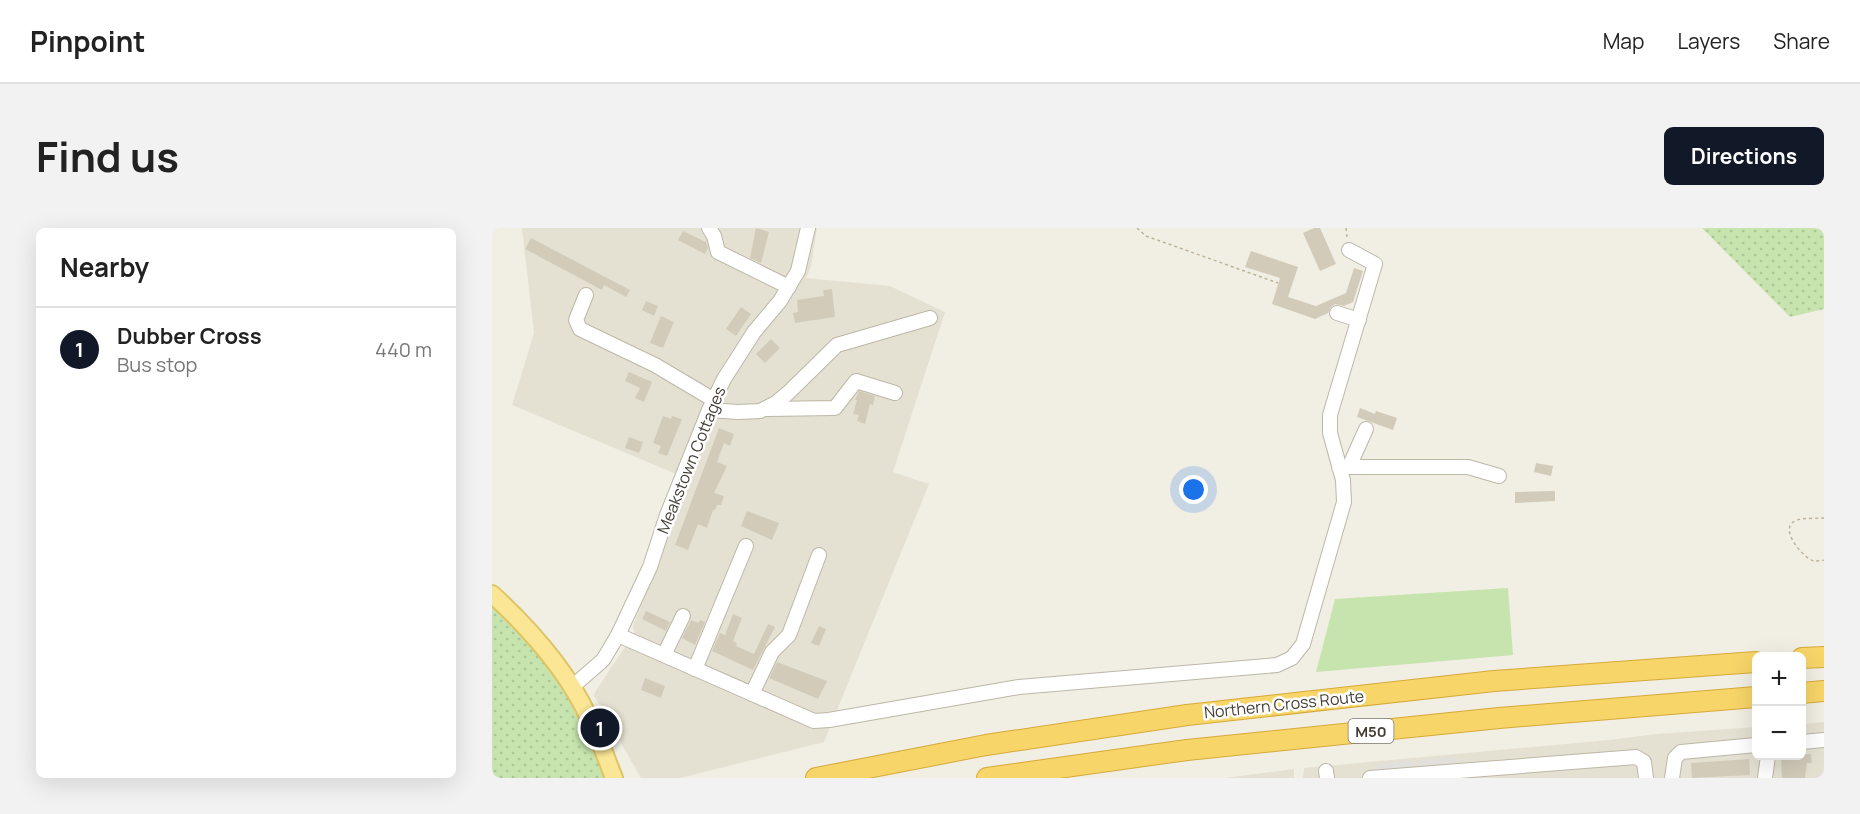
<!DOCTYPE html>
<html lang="en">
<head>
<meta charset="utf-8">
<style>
  body { margin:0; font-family:Manrope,sans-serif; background:#f2f2f2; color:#222 }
  .controls { position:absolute; right:18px; bottom:18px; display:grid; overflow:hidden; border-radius:9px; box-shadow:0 6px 24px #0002 }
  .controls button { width:54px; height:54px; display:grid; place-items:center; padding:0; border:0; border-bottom:2px solid #e0e0e0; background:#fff; color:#222; font:30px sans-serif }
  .you { position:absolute; left:702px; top:262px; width:21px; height:21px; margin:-15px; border:4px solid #fff; border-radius:50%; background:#1a73e8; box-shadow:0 0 0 9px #1a73e833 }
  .badge { display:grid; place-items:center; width:39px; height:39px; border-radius:50%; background:#111827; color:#fff; font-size:20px; font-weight:700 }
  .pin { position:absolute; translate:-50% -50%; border:3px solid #fff; box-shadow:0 2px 6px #0006 }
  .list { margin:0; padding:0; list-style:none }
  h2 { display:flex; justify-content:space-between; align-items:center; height:78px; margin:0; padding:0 24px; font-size:26px }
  h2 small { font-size:20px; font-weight:400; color:#767676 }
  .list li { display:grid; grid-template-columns:39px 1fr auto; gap:18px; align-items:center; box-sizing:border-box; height:84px; padding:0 24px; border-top:2px solid #e0e0e0 }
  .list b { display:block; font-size:22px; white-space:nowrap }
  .list p { margin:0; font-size:20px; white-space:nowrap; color:#767676 }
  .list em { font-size:20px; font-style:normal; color:#767676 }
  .map { position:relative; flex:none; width:1332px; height:550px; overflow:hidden; border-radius:9px }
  header { display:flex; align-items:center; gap:36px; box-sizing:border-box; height:84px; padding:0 30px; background:#fff; border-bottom:2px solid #e0e0e0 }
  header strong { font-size:28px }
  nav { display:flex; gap:33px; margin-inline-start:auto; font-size:21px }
  .intro { display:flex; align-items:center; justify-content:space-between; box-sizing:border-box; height:144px; padding:0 36px }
  h1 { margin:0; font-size:42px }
  .button { padding:15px 27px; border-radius:9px; background:#111827; color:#fff; font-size:21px; font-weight:700 }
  main { display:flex; gap:36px; padding:0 36px }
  aside { flex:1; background:#fff; border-radius:9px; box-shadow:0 6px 24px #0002 }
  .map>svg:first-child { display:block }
  .residential { fill:#e5e1d2 }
  .grass { fill:url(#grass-dots) }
  .garden { fill:#c7e4ae }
  .parking { fill:#e2e0dc }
  .building { fill:#d2cbba }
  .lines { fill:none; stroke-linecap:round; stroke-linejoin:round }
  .minor-casing { stroke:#bcb7a7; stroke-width:16 }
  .major-casing { stroke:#dec465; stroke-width:20 }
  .highway-casing { stroke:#d6aa39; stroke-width:22 }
  .path { stroke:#bdb399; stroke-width:1.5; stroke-dasharray:3 3; stroke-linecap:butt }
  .minor { stroke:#fff; stroke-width:14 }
  .major { stroke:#fae694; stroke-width:16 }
  .highway { stroke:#f7d569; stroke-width:20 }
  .labels { text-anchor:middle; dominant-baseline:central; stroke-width:5; stroke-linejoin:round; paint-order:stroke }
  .shield { fill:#fff; stroke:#7b7871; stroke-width:1.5 }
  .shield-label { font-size:15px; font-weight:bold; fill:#433e34 }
  .street-label { font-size:16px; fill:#433e34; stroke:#fff }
</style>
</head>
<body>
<header>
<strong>Pinpoint</strong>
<nav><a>Map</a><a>Layers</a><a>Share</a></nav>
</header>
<div class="intro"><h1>Find us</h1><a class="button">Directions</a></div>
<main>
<aside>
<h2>Nearby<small></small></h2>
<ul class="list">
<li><span class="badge">1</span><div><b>Dubber Cross</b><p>Bus stop</p></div><em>440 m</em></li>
</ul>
</aside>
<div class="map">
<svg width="1332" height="550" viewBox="0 0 1332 550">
  <defs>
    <pattern id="grass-dots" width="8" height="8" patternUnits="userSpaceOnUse" patternTransform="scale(1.5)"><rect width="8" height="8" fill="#c7e4ae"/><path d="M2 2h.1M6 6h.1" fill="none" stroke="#acc596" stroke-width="1.8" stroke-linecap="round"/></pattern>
  </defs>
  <rect width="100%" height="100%" fill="#f1eee4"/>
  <g class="residential">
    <polygon points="30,0 325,0 319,39 314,50 398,58 453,84 401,244 437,256 332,514 188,550 149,550 102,468 103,464 143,404 141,401 142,395 196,251 20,177 42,105"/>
    <polygon points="1332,494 1332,550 811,550 812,540 1117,512 1165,506 1264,499 1264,528 1310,528 1310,496"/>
    <polygon points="802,541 802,550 733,550"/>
  </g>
  <g class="grass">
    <polygon points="1210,0 1332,0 1332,81 1298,89"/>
    <path d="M0,375c53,45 88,111 112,175h-112z"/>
  </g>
  <polygon class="garden" points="1016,360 1021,427 824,444 843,371"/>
  <g class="parking">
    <polygon points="966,530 966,537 928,540 928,532"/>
    <polygon points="922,533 923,540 885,543 885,536"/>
  </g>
  <g class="building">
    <polygon points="264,0 277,4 269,35 258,30"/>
    <polygon points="822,0 828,0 844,36 828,43 811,5"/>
    <polygon points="191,3 214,14 216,20 213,26 186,12"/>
    <polygon points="39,10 138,62 134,69 112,57 110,62 33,21"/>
    <polygon points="759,23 806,39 796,69 824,78 854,65 862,40 871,43 861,74 852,78 843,76 839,79 836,85 823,91 780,76 788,50 753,39"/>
    <polygon points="340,61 343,89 303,95 301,85 306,84 305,72 332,68 331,62"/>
    <polygon points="154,73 166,78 162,88 150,82"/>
    <polygon points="249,79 259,86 244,108 234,101"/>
    <polygon points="169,88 182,94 171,120 158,115"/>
    <polygon points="279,111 288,120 273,135 264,126"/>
    <polygon points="137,144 160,154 152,174 143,170 148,160 133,153"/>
    <polygon points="367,163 383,168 381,177 378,176 373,196 365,193 367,187 361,186 365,172 363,172"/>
    <polygon points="868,180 883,186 884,183 905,190 901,202 865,189"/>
    <polygon points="171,188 179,191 180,188 190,191 175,228 166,225 169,218 161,215"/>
    <polygon points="227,200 242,206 238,218 232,215 225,234 235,238 222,265 232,268 229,277 225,277 223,282 221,282 215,300 206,296 196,322 183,317"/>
    <polygon points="137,209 151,214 147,225 133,220"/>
    <polygon points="1044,235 1061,238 1059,248 1042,244"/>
    <polygon points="1063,263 1063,273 1023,275 1023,264"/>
    <polygon points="255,283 287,295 280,312 249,298"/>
    <polygon points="154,383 178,394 174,403 150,391"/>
    <polygon points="241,386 250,390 241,413 245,415 244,418 262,426 276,396 283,399 261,442 220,423 228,405 233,407"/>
    <polygon points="199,392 206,395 208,392 213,394 203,417 190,410"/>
    <polygon points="327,398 334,401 327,418 319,415"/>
    <polygon points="285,434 335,453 326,471 277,450"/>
    <polygon points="153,450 173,458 169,470 149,462"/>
    <polygon points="1310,526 1319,526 1320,535 1315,535 1313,550 1290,550 1289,528"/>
    <polygon points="1257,531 1258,547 1200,550 1199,535"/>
  </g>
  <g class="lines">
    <defs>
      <g id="minor">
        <polyline points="217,0 222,8 226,24 297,59"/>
        <polyline points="94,67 84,92 88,101 163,137 222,172"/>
        <polyline points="845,85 867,92"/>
        <polyline points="275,181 343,180 364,153 403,165"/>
        <polyline points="217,182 246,184 268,183 284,175 296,165 345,117 438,90"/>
        <polyline points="847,239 976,239 1007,248"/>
        <polyline points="857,239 874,201"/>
        <polyline points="126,407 322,493 337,492 527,459 785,437 800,430 811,416 852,274 851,252 838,205 838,187 883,36 857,22"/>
        <polyline points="172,427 191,388"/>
        <polyline points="203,441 254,318"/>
        <polyline points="80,459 111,432 126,407 158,339 175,287 217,182 232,151 248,126 262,104 288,73 306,43 316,0"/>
        <polyline points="260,466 280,424 297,407 327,327"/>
        <polyline points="1310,514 1332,512"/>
        <polyline points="834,543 835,550"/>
        <polyline points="878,550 1144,529 1152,534 1154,550"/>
        <polyline points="1180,550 1183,530 1189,524 1264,517"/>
        <polyline points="1273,550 1276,528"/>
      </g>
      <path id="major" d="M0,366c38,35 75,76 97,124 10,19 17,40 25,60"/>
      <g id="highway">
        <polyline points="1310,430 1332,429"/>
        <polyline points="1310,465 1332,463"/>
        <polyline points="324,550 494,517 695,487 1002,453 1264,434"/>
        <polyline points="495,550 695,522 1007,490 1264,469"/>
      </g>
    </defs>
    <use href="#minor" class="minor-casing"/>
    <use href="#major" class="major-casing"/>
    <use href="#highway" class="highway-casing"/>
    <g class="path">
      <polyline points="645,0 654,8 786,55"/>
      <polyline points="854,0 855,9"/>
      <path d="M1332,290c-9,1 -21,-1 -29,3 -17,8 9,38 19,40 1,0 9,0 10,-1"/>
    </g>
    <use href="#minor" class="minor"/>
    <use href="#major" class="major"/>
    <use href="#highway" class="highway"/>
  </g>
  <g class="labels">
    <rect class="shield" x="856.5" y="491" width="45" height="24" rx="4.5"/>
    <g class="shield-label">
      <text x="879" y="503">M50</text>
    </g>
    <g class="street-label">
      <text transform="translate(199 232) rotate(-68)">Meakstown Cottages</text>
      <text transform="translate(792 476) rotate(-6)">Northern Cross Route</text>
    </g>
  </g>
</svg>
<div class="controls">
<button>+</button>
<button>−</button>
</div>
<div class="you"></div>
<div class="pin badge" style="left:108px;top:500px">1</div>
</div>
</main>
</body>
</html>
